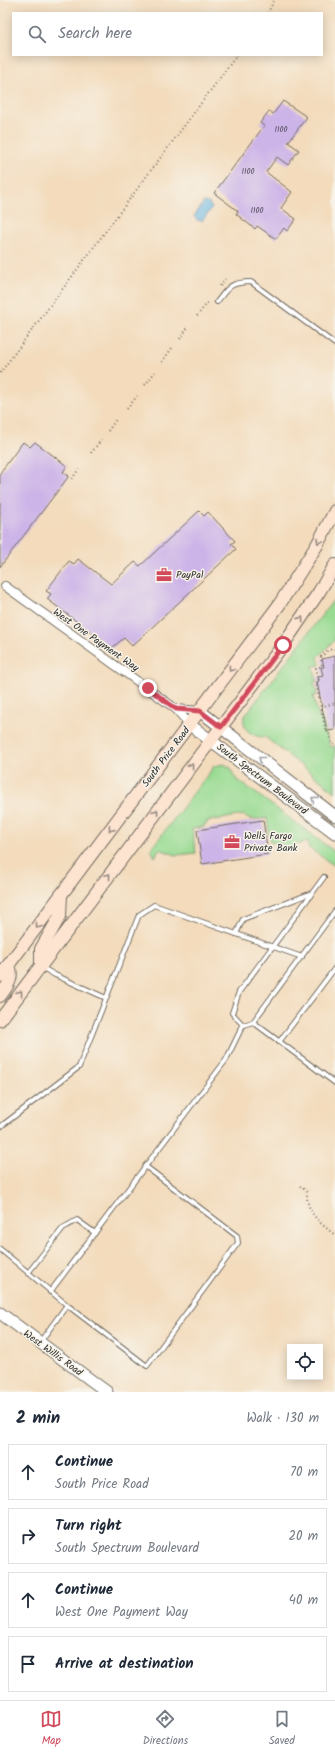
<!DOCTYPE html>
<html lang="en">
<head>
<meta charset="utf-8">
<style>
  body { margin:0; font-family:Kalam,sans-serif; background:#f6f6f7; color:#1f2937 }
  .controls { position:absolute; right:12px; bottom:12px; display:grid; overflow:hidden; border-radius:0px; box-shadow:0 2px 10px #0003 }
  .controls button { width:36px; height:36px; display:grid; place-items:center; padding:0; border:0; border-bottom:1px solid #e0e1e3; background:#fff; color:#1f2937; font:20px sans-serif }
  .stop { position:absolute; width:12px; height:12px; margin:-9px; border:3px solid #d1495b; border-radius:50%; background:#fff }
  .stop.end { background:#d1495b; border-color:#fff; box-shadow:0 1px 4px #0008 }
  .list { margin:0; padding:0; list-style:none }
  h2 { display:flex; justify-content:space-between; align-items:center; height:52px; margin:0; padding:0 16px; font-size:17px }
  h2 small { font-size:13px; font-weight:400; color:#747a83 }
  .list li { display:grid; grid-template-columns:26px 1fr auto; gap:12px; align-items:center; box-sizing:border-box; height:56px; margin:0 8px 8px; padding:0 8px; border:1px solid #e0e1e3; border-radius:0px }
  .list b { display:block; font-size:15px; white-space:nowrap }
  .list p { margin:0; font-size:13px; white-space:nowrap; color:#747a83 }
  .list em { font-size:13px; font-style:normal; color:#747a83 }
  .icon { flex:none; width:22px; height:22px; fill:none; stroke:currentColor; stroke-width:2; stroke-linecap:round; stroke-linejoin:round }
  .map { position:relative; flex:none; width:335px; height:1392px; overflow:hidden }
  .search { position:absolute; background:#fff; box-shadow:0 2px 10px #0003; left:12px; right:12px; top:12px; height:44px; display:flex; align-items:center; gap:10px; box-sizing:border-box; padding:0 14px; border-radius:0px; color:#747a83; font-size:15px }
  .sheet { height:308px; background:#fff }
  nav { display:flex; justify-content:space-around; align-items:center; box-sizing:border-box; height:56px; border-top:1px solid #e0e1e3; background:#fff; font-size:11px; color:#747a83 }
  nav a { display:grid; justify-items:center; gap:2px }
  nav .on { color:#d1495b }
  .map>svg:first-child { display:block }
  .green { fill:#99db93; stroke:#62835f }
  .water { fill:#67b5e1; stroke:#497086 }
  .building { fill:#ccb3e8 }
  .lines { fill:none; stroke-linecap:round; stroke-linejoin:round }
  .service-casing { stroke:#71695e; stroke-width:6 }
  .minor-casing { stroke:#71695e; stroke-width:10 }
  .tertiary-casing { stroke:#71695e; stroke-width:13 }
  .secondary-casing { stroke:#71695e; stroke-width:14 }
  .path { stroke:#71695e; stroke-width:2; stroke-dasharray:1 3; stroke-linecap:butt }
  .service { stroke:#fff; stroke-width:4 }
  .minor { stroke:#fff; stroke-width:8 }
  .tertiary { stroke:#fff; stroke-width:11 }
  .secondary { stroke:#fde4d1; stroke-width:12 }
  .oneway { stroke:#94887e }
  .oneway2 { stroke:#a0a0a0 }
  .route { stroke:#d1495b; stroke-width:5 }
  .labels { text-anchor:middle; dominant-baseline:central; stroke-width:3; stroke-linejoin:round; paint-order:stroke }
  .number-label { font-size:8px; fill:#534d5a }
  .poi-label { font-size:10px; fill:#2b2b2b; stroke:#f7f3e8; text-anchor:start }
  .street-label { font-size:10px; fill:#2b2b2b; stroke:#f7f3e8 }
</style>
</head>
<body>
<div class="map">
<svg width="335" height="1392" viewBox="0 0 335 1392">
  <rect width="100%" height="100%" fill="#f7f3e8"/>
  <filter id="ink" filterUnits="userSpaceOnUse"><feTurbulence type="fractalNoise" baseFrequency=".025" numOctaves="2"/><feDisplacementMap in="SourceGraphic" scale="8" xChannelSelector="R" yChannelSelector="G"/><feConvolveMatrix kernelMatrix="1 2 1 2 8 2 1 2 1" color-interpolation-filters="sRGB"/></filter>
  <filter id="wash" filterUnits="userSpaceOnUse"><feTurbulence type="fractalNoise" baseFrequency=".012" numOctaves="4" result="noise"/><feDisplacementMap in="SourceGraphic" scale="16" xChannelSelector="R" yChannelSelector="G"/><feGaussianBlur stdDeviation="0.9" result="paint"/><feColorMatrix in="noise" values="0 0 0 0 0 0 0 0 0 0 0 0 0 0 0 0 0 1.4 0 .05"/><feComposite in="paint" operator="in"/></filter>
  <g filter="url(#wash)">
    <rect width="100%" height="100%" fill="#f3dbbc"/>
    <g class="green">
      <path d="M335,598v42l-17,17 2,8 -7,1 4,15 -3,1 3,13 -4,1 6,22h3l8,29 5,-1v46l-70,-55c-12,0 -23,-6 -21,-20z"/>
      <polygon points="224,764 231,768 234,777 335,852 335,866 309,848 307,841 300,844 298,843 292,849 270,841 267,818 250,820 250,818 246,818 245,815 207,821 207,824 204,824 204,827 192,829 196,853 176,855 159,849 155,857 151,849 212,769 214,766"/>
    </g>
    <polygon class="water" points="204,202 209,203 212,208 202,221 197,220 194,216"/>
    <g id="blocks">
      <g class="building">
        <polygon points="283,101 307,117 288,142 299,150 288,165 277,157 266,172 292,192 281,208 296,219 287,231 284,228 276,239 257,226 255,229 236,214 238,211 214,193 264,126 260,123 269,111 273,114"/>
        <polygon points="23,442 30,447 35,442 67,466 63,472 69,476 0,567 0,473"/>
        <polygon points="199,511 204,516 208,512 235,541 231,544 236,549 132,646 124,638 112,648 47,599 51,594 46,591 69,561 74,564 78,559 111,584 135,562 140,566"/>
        <polygon points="335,656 335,730 327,731 317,682 319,681 318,677 323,676 321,667 324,667 322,659"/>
        <polygon points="263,820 268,854 202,864 197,830"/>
      </g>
    </g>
  </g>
  <g filter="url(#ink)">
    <use href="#blocks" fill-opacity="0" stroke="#71695e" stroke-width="1"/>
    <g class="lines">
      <defs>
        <g id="service">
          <path d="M217,302c11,-15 14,-20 34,-20l84,62"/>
          <polyline points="236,934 243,919 312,893"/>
          <polyline points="41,967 55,975 106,998"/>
          <polyline points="253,1022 335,1083"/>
          <polyline points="243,1025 232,1013 239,992 324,877"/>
          <polyline points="279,1042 335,968"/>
          <polyline points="0,1127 79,1067 139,915 154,905 302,957"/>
          <polyline points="0,1249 67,1305 147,1366 238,1243 237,1236 145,1166"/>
          <polyline points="28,1273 63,1228 77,1220 95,1233"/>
          <polyline points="50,1292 226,1060 243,1025 253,1022 335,911"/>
          <polyline points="40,1342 67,1305"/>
        </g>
        <g id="minor">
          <polyline points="5,586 176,709 190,725"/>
          <polyline points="176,709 200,711"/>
        </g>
        <g id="tertiary">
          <polyline points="200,711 335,816"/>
          <polyline points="190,725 335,833"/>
          <polyline points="0,1313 107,1392"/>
        </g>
        <g id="secondary">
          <polyline points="41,966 41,949 60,916 61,895"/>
          <polyline points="0,976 279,605 317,545 335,511"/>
          <path d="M0,996c8,-11 14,-18 9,-31"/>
          <polyline points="0,1020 283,645 319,592 335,565"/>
        </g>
      </defs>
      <use href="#service" class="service-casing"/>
      <use href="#minor" class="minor-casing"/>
      <use href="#tertiary" class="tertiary-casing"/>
      <use href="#secondary" class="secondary-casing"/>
      <g class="path">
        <polyline points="268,13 274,0"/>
        <polyline points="220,286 225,279"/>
        <polyline points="197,316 208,302"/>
        <polyline points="180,339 189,326"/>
        <polyline points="162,362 172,348"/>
        <polyline points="0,373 237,55"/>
        <polyline points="145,385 155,372"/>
        <polyline points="127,409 137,396"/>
        <polyline points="108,431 117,418"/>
        <polyline points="91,453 101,440"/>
        <polyline points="72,479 79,469"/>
        <polyline points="335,649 328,650 321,657 322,666 316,668 319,681 316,683 326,732 329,732 332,744 335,744"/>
        <polyline points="321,707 335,703"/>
        <path d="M300,1186l7,6c-1,21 13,31 28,43"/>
      </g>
      <use href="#service" class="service"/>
      <use href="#minor" class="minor"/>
      <use href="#tertiary" class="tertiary"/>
      <use href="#secondary" class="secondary"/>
    </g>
    <defs><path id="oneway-chevron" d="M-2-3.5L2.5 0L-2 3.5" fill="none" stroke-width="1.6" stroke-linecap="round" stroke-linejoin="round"/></defs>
    <g class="oneway">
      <use href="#oneway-chevron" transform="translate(319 541) rotate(119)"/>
      <use href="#oneway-chevron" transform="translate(301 619) rotate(-55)"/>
      <use href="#oneway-chevron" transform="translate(231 669) rotate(127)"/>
      <use href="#oneway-chevron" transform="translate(191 766) rotate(-53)"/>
      <use href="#oneway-chevron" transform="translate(156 812) rotate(-53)"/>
      <use href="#oneway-chevron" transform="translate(111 829) rotate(127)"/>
      <use href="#oneway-chevron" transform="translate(108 876) rotate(-53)"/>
      <use href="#oneway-chevron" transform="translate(38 926) rotate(127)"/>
      <use href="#oneway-chevron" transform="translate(20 993) rotate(-53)"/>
    </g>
    <g class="oneway2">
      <use href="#oneway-chevron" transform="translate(261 759) rotate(-142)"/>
      <use href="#oneway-chevron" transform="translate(314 799) rotate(-142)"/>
    </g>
  </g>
  <g class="lines" filter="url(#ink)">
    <polyline class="route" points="148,688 176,709 200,711 221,727 283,645"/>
  </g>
  <defs>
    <symbol id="office-bare" viewBox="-9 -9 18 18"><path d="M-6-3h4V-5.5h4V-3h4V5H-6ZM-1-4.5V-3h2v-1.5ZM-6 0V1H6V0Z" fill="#d1495b" stroke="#f7f3e8" stroke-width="2.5" paint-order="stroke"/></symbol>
  </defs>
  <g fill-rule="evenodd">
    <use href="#office-bare" x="153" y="564" width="22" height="22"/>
    <use href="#office-bare" x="221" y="831" width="22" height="22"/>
  </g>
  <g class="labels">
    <g class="number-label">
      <text x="281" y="129">1100</text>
      <text x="248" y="171">1100</text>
      <text x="257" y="210">1100</text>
    </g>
    <g class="poi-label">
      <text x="176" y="575">PayPal</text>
      <text x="244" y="836">Wells Fargo<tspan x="244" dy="12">Private Bank</tspan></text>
    </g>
    <g class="street-label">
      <text transform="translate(96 640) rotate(35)">West One Payment Way</text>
      <text transform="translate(166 757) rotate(-53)">South Price Road</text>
      <text transform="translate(262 779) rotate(37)">South Spectrum Boulevard</text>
      <text transform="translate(53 1353) rotate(36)">West Willis Road</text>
    </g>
  </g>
</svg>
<div class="controls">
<button><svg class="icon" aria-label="locate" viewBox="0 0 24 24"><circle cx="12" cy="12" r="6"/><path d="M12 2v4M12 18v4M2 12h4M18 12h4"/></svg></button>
</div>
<div class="stop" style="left:283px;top:645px"></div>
<div class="stop end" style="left:148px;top:688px"></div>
<div class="search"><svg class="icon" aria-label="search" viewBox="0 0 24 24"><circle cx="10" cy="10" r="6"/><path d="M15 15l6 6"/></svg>Search here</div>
</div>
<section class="sheet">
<h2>2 min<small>Walk · 130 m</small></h2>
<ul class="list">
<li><svg class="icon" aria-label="ahead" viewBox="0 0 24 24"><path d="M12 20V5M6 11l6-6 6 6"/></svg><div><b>Continue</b><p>South Price Road</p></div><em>70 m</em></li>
<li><svg class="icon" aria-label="right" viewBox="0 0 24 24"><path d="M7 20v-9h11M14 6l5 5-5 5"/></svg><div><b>Turn right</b><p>South Spectrum Boulevard</p></div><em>20 m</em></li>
<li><svg class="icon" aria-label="ahead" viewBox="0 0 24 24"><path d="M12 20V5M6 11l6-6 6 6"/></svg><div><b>Continue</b><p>West One Payment Way</p></div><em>40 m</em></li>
<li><svg class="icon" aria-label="arrive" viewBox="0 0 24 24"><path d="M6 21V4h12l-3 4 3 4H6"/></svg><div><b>Arrive at destination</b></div></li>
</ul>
</section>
<nav>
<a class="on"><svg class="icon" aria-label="map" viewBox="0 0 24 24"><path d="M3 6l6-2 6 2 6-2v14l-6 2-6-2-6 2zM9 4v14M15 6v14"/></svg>Map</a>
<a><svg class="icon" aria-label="directions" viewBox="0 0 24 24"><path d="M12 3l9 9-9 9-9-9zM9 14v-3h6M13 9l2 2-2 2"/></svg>Directions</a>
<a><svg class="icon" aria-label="saved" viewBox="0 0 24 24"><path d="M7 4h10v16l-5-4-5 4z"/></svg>Saved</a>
</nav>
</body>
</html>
